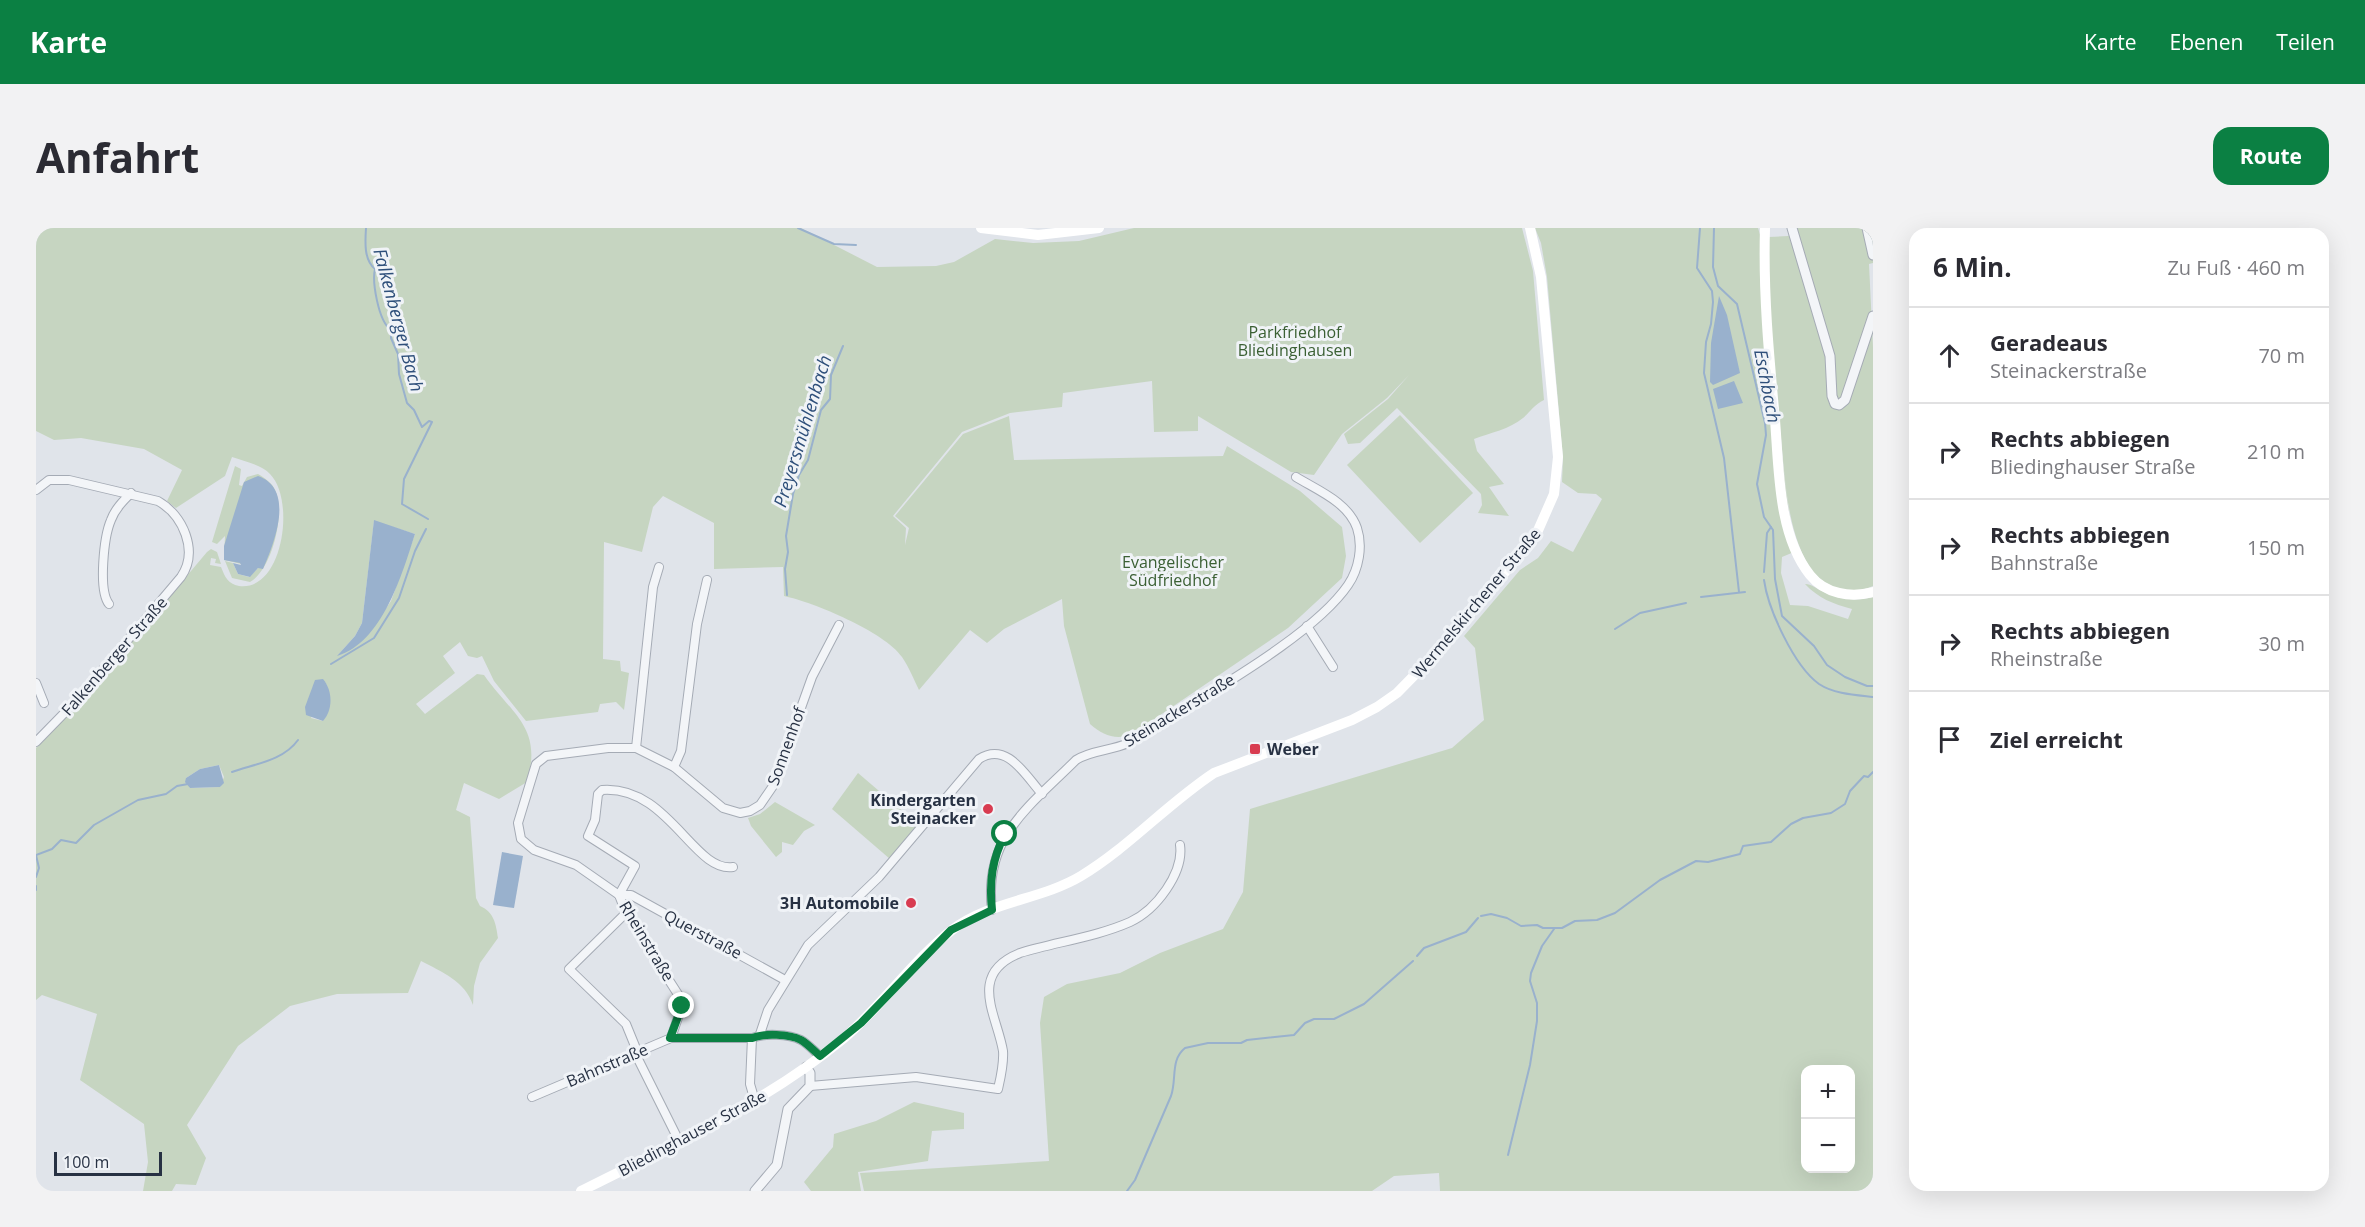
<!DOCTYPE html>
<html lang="de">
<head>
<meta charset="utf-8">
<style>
  body { margin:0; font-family:"Open Sans",sans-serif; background:#f2f2f3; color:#2b2b33 }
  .controls { position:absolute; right:18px; bottom:18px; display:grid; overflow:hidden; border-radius:12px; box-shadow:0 6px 24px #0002 }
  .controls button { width:54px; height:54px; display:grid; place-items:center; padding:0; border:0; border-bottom:2px solid #e1e1e2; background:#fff; color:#2b2b33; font:30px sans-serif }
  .scale { position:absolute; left:18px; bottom:15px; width:108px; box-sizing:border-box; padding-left:6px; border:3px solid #273143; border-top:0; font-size:16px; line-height:21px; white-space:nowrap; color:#273143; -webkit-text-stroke:4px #f0f3f7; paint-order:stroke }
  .stop { position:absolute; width:18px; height:18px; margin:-14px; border:4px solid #0b8043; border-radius:50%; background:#fff }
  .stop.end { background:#0b8043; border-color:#fff; box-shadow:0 2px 6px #0008 }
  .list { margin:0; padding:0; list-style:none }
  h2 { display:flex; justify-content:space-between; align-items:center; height:78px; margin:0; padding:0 24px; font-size:26px }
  h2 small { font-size:20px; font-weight:400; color:#7c7c81 }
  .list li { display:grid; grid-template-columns:39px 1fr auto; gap:18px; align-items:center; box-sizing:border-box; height:96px; padding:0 24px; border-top:2px solid #e1e1e2 }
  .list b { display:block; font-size:22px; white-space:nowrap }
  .list p { margin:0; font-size:20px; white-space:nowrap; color:#7c7c81 }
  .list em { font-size:20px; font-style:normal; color:#7c7c81 }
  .icon { flex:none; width:33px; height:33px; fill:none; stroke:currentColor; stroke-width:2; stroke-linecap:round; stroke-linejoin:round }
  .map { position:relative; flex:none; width:1837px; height:963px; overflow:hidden; border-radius:18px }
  header { display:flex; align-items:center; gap:36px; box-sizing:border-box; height:84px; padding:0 30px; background:#0b8043; color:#fff }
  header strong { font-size:28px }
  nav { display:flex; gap:33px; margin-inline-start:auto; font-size:21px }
  .intro { display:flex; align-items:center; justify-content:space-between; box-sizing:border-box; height:144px; padding:0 36px }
  h1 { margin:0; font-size:42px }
  .button { padding:15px 27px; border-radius:18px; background:#0b8043; color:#fff; font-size:21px; font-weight:700 }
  main { display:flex; gap:36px; padding:0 36px }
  aside { flex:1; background:#fff; border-radius:18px; box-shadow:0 6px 24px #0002 }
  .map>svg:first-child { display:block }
  .green { fill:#c6d5c1; fill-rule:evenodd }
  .water { fill:#99b1cd }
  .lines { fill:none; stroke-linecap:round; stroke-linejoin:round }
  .stream { stroke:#99b1cd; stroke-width:2 }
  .minor-casing { stroke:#a5abb5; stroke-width:10 }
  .tertiary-casing { stroke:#a5abb5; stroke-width:11 }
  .minor { stroke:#f3f5f8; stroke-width:8 }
  .tertiary { stroke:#f3f5f8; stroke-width:9 }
  .secondary { stroke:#fff; stroke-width:10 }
  .route { stroke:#0b8043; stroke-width:8 }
  .poi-dot { fill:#d83c51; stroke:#f0f3f7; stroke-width:2 }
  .labels { text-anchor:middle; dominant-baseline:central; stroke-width:6; stroke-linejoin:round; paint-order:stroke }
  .park-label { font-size:16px; fill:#3b6034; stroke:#f0f3f7 }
  .street-label { font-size:16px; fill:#273143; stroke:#f0f3f7 }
  .poi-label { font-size:16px; font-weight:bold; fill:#273143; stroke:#f0f3f7; text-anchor:end }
  .water-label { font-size:18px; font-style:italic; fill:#2e4f7a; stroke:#f0f3f7 }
</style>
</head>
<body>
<header>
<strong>Karte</strong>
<nav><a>Karte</a><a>Ebenen</a><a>Teilen</a></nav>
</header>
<div class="intro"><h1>Anfahrt</h1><a class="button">Route</a></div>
<main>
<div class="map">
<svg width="1837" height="963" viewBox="0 0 1837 963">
  <rect width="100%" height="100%" fill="#e0e4ea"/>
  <g class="green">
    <path d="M0,0h765l76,39 59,-1 18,-4 41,-23 38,4 46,-2 55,-13h388l11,43 11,129c-10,5 -13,11 -21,18 -13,11 -33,15 -49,21l3,12 27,33 -15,3 20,29 -31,-3 4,-8 -1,-11 -84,-86 -37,35 -12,1 -4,-10 44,-35 21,-24 -22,23 -45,36 -28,41 -23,-3 -93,-56v15l-44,1 -2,-51 -89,12 -1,14 -52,6 -48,19 -69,84 13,12 -1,17 4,-17 -14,-12 68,-82 46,-18 5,44 209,-4 4,-10 73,45 42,36 4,29 -4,22 -54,50 -157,107c-17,5 -28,0 -41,-11l-26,-98 -2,-27 -58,30 -17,14 -17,-13 -51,60c-5,-10 -10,-23 -17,-33 -17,-25 -89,-55 -118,-61l-1,-29 -69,2v-46l-51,-27 -10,11 -11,45 -38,-10 -1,117 17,2 1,10 8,2 -5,37 -8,-8 -16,2 -2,8 -72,9 -32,-40 -12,-25 -5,2 -9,-2 -8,-14 -17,14 12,17 -39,31 9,10 52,-40 7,1c28,40 59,52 43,107l-28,17 -35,-16 -8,27 14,7 6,81 4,8c14,6 16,18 18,32l-18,25 -6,23 -1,19c-8,-24 -31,-33 -52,-44l-13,32 -71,1 -47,12 -52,40 -51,79 19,33 -10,27 -20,-1 -4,7h-29l5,-29 -4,-38 -64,-44 17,-66 -55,-19 -6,5v-252l96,-107 75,-89 4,-3 6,3 4,12 -6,-1 1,-4 -5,-1 -1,7 11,2c4,10 7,17 18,19 44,6 57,-86 31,-112 -8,-9 -26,-13 -38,-17l-7,19 -49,32 -9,-7 15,-31 -38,-21 -63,-11 -27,2 -18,-9zM338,293l41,13 -24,67 -19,28 -34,26 17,-19 7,-13zM291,456l-4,37 -12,-3zM183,537l5,12 -4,10 -30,1 -4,-10 14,-9z"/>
    <path d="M1499,0h223l3,10 -1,43 34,271 -12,5 -1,16 9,32 18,1 40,13 4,-10c-19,-5 -34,-11 -47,-25 7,0 10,4 17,7 16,8 34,11 51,6v594h-433l-1,-18 -45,3 -22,15h-508l-4,-18 189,-12 -9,-138 4,-26 23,-13 53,-11 40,-20 63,-24 20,-37 7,-83 202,-61 32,-28 -9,-72 -11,-12 56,-66 18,-12 13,-17 22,11 29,-53 -6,-5 -18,-1 -16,-11 1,-24 -16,-181 -6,-34zM1770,842h44v98h-44z"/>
    <path d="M1761,0h76v35l-4,1 4,83v239c-24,12 -54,0 -66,-23 -20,-37 -22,-84 -26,-125 -4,-38 -10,-76 -12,-114 -1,-29 0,-58 0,-87l19,-1 10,-5z"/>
    <polygon points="1364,187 1437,265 1384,315 1311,237"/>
    <path d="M199,238l6,3 -2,16 3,1 5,-9 11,-3c7,4 14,9 17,16 11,23 -3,80 -25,92l-18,-4 -7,-17 8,2 5,11 11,3 9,-9 -34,-8 1,-24 -8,8 -5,-2z"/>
    <polygon points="822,545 884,598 854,631 796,581"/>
    <polygon points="739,574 779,597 768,603 757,617 746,614 746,624 740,629 715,598 712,590 724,586"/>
    <polygon points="878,874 928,885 928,901 896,903 892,933 822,944 825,963 775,963 768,954 797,919 798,906 840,893"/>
  </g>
  <g class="water">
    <polygon points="1683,68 1691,87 1704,145 1677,157 1674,154 1675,115"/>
    <polygon points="1698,153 1707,175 1682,181 1677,161"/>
    <path d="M222,248c38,13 16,68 5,93l-5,-1 -8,9 -12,-3 -5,-11 8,2 -1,-2 -16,-3v-14l20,-64z"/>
    <path d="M338,292l41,14c-13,40 -32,108 -78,122l18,-20 7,-13z"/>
    <path d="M287,451c10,12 10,31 0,42l-17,-6 -1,-8 10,-27z"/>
    <polygon points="183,537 188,555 184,559 154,560 149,554 150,550 164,541"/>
    <polygon points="466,624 487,628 478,680 457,677"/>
  </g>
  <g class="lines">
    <g class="stream">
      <path d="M330,0c-1,15 -2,32 9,41 -3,12 3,52 16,61v8l7,16 1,20 8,29 7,7 8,17 7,-6 3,1 -28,57 -2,25 26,15"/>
      <polyline points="762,0 798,16 820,17"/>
      <polyline points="1664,0 1661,40 1676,63 1677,74 1675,96 1670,114 1668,145 1688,230 1703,364"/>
      <polyline points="1678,0 1677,39 1682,58 1701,76 1729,195 1730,207 1721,256 1728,289 1737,302 1739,351 1746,388 1778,418 1791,437 1809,449 1831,458 1837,458"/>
      <polyline points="1728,344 1731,305 1735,299"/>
      <path d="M1728,352c4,29 30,86 55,104 15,10 36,11 54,13"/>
      <polyline points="751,367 749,341 752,324 750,308 757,266 763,247 772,232 785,182 794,171 795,147 807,118"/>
      <polyline points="1665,369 1709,364"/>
      <polyline points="1579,401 1604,385 1650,375"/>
      <polyline points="295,436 338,410 363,370 379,323 390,301"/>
      <path d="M196,544c22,-8 51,-11 66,-32"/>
      <polyline points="0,649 3,640 0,627 16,621 25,612 40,615 58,597 102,572 130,566 141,558 152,556"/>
      <polyline points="0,658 0,662"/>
      <polyline points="1445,688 1455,686 1471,690 1485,698 1501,697 1507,700 1526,700 1539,693 1561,692 1579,685 1624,652 1660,633 1672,634 1704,626 1707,618 1735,614 1755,596 1767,590 1795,585 1809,576 1814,563 1828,548 1832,549 1837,544"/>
      <polyline points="1381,728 1388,720 1430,704 1442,690"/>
      <polyline points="1472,927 1494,837 1501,793 1501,775 1494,753 1495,745 1506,718 1518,701"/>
      <path d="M1091,963l8,-11 36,-84c6,-17 -1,-36 14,-48l23,-5h33l6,-3 47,-5 11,-12 9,-4h20l30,-15 49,-43"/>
    </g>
    <defs>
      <g id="minor">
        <path d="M0,262l13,-10h20l89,21c25,14 41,50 23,76l-104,123 -41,42"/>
        <path d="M73,376c-11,-14 -5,-68 2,-84 4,-11 12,-19 20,-27"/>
        <polyline points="1271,398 1297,439"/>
        <polyline points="0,455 8,475"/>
        <polyline points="600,520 617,359 623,339"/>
        <polyline points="638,539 645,523 661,396 671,352"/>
        <path d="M583,667l16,-29 -47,-30 7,-16 3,-26 4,-4c66,-5 92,83 131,77"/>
        <polyline points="583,667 595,667 749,752"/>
        <path d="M956,682c-9,-73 37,-103 84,-150 15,-10 35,-9 52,-17 20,-9 39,-23 58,-35 47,-29 132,-79 162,-123 11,-16 15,-39 9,-57 -9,-26 -40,-38 -61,-51"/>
        <polyline points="590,685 533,741 590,796 601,823"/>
        <path d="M724,806l8,-24 40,-65 71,-68 100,-118c28,-18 46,16 63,35"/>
        <polyline points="635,810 646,778 645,771 590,685 583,667 540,637 498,622 485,611 482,595 500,536 510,528 572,520 600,520 638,539 687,580 704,585 714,583 724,577 737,558 776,449 803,397"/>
        <polyline points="716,810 714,856 719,873"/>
        <polyline points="599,825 643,913"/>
        <path d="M774,858l106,-9 82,12c3,-13 6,-25 5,-38 -6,-36 -36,-77 17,-98 36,-11 76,-16 110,-31 26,-12 54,-49 50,-77"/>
        <path d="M496,869l139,-59h81c12,-5 37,-4 49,2 7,4 13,11 19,16"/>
      </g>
      <g id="tertiary">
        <polyline points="1756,0 1794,128 1796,168 1799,176 1803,177 1809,172 1837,88"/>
        <polyline points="1831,0 1837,27"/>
        <polyline points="719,963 741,937 752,881 774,858 774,845 770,839"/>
      </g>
    </defs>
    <use href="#minor" class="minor-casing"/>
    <use href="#tertiary" class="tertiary-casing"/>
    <use href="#minor" class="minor"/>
    <use href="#tertiary" class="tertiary"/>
    <g class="secondary">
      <polyline points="945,0 1002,7 1063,0"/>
      <path d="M1729,0c-2,65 4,128 10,192 4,49 3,115 35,155 15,19 41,23 63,17"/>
      <path d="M545,963c91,-46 183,-87 262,-152 39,-33 71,-80 109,-109 38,-29 89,-30 129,-54 48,-29 86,-72 133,-103l138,-53 25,-13 20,-14 46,-47 93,-111 18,-41 4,-37 -17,-180 -11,-49"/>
    </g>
  </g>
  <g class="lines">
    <path class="route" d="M646,778l-12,32h82c12,-5 37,-4 49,2 7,4 13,11 19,16l41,-33 90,-93 41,-20c-3,-28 0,-51 13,-76"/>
  </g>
  <g class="poi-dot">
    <rect x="1213" y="515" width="12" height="12" rx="3"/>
    <circle cx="952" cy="581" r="6"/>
    <circle cx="875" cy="675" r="6"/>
  </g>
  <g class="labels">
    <g class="park-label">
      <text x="1259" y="104">Parkfriedhof<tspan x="1259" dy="18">Bliedinghausen</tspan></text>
      <text x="1137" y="334">Evangelischer<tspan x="1137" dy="18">Südfriedhof</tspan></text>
    </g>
    <g class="street-label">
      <text transform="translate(1440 375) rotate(-50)">Wermelskirchener Straße</text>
      <text transform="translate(78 428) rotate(-49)">Falkenberger Straße</text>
      <text transform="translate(1143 482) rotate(-31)">Steinackerstraße</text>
      <text transform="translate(750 518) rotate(-70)">Sonnenhof</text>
      <text transform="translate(667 706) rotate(28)">Querstraße</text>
      <text transform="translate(611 713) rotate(59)">Rheinstraße</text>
      <text transform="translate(571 837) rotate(-23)">Bahnstraße</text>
      <text transform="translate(656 905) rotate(-28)">Bliedinghauser Straße</text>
    </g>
    <g class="poi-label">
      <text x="1231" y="521" text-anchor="start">Weber</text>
      <text x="940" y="572">Kindergarten<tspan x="940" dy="18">Steinacker</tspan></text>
      <text x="863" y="675">3H Automobile</text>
    </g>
    <g class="water-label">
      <text transform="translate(363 92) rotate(75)">Falkenberger Bach</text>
      <text transform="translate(1732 158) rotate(79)">Eschbach</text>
      <text transform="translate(766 203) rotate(-73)">Preyersmühlenbach</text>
    </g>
  </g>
</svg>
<div class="controls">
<button>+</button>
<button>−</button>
</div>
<div class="scale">100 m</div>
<div class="stop" style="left:969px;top:606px"></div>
<div class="stop end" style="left:646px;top:778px"></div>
</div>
<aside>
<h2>6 Min.<small>Zu Fuß · 460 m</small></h2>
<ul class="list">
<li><svg class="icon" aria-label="ahead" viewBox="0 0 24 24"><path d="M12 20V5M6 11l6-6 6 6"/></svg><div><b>Geradeaus</b><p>Steinackerstraße</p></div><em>70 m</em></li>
<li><svg class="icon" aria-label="right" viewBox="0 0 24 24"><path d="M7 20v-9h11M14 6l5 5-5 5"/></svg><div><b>Rechts abbiegen</b><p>Bliedinghauser Straße</p></div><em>210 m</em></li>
<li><svg class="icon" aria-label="right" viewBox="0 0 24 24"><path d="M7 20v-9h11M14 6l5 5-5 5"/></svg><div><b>Rechts abbiegen</b><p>Bahnstraße</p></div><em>150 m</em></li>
<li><svg class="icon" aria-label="right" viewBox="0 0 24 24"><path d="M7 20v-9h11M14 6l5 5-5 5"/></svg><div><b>Rechts abbiegen</b><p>Rheinstraße</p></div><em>30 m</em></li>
<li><svg class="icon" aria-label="arrive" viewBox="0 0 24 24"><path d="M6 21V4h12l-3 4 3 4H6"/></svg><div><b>Ziel erreicht</b></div></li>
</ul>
</aside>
</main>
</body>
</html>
